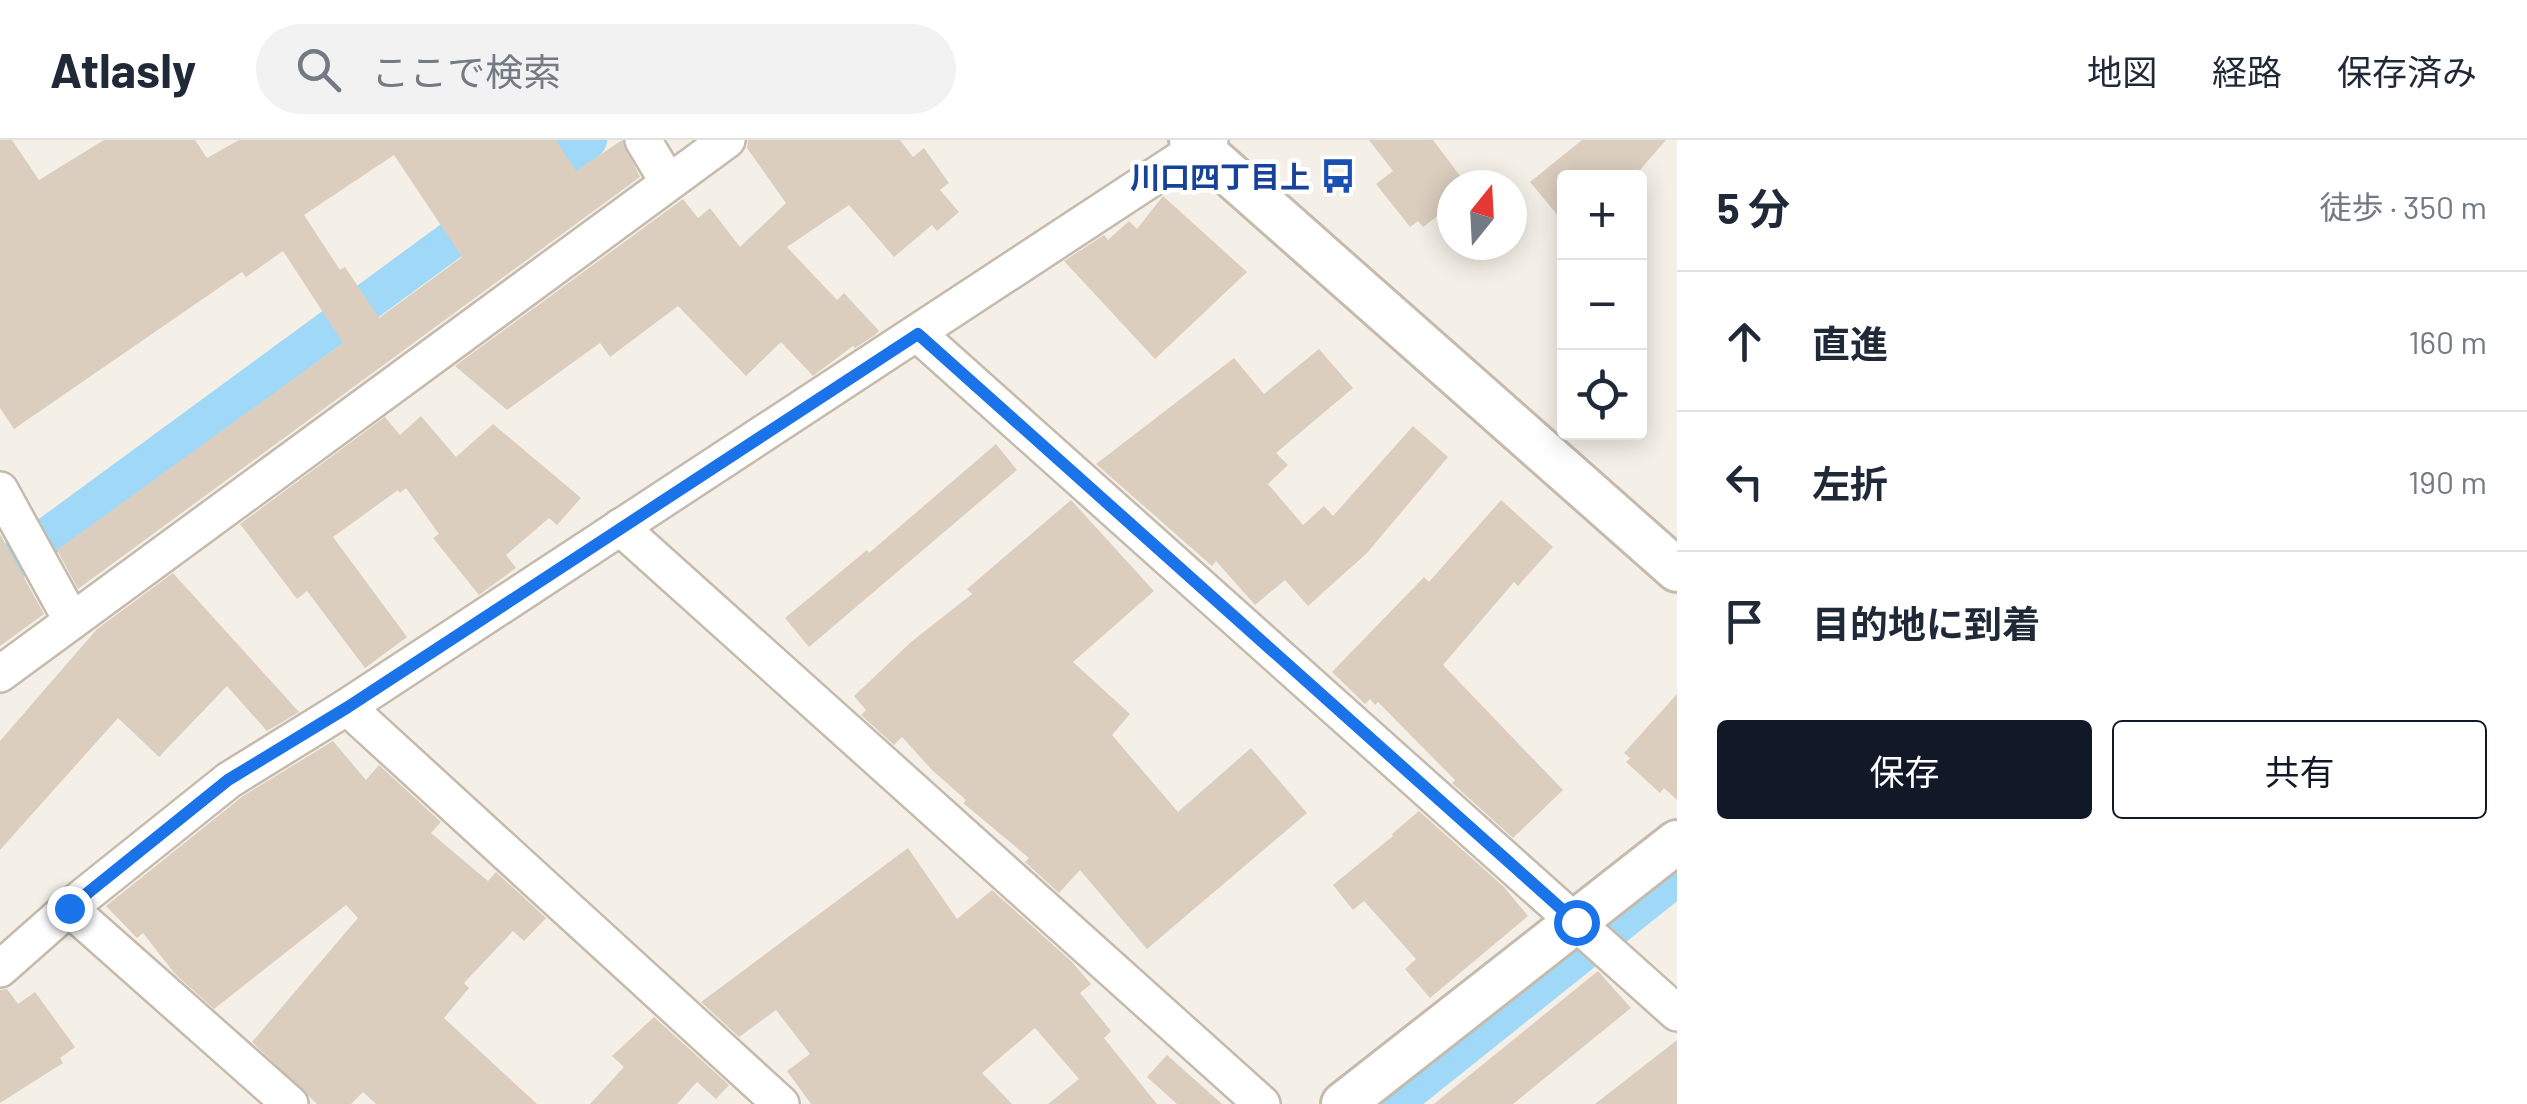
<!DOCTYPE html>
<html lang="ja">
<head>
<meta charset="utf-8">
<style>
  body { margin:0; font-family:Barlow,"Noto Sans JP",sans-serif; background:#f2f2f3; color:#1f2937 }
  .controls { position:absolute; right:30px; top:30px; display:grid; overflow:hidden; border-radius:10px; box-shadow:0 5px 25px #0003 }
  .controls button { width:90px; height:90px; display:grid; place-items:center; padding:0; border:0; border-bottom:2px solid #e0e1e3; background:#fff; color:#1f2937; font:50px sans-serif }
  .compass { position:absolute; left:1437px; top:30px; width:90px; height:90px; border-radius:50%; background:#fff; box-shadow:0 5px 25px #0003; rotate:18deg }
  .stop { position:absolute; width:30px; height:30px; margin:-22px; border:8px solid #1a73e8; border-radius:50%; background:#fff }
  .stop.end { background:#1a73e8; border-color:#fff; box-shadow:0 2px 10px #0008 }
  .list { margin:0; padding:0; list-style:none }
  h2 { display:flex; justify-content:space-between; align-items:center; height:130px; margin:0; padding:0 40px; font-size:42px }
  h2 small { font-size:32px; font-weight:400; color:#747a83 }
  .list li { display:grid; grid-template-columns:65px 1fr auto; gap:30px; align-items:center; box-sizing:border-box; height:140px; padding:0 40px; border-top:2px solid #e0e1e3 }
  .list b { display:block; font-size:38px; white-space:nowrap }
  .list em { font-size:32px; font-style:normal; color:#747a83 }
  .actions { display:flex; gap:20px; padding:30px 40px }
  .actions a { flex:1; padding:22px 0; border:2px solid #111827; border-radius:10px; text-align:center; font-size:35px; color:#111827 }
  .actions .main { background:#111827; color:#fff }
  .icon { flex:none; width:55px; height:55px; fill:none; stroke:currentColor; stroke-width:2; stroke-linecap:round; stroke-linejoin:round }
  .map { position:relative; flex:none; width:1677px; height:964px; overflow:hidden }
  header { display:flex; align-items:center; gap:60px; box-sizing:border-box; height:140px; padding:0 50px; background:#fff; border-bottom:2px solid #e0e1e3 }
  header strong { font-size:48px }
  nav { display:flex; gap:55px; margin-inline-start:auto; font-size:35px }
  .search { width:700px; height:90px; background:#f2f2f3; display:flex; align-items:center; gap:25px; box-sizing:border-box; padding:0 35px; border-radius:55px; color:#747a83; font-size:38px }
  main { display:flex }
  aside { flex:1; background:#fff }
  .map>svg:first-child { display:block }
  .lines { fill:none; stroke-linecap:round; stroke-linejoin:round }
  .canal { stroke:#9fd9f7; stroke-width:38 }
  .building { fill:#dbcebf; fill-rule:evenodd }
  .minor-casing { stroke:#c5baac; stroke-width:40 }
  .tertiary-casing { stroke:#c5baac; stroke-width:48 }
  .minor { stroke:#fff; stroke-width:35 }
  .tertiary { stroke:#fff; stroke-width:42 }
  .route { stroke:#1a73e8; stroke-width:12 }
  .labels { text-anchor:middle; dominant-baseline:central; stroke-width:9; stroke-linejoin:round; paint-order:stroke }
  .transit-label { font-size:30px; font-weight:bold; fill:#164399; stroke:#fff; text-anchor:end }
</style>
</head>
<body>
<header>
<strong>Atlasly</strong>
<div class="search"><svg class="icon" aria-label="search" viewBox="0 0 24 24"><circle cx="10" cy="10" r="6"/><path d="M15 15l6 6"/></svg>ここで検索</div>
<nav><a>地図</a><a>経路</a><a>保存済み</a></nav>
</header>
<main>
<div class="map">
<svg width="1677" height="964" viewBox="0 0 1677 964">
  <rect width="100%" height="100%" fill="#f5f0e7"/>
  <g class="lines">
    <g class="canal">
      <polyline points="0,431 588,0"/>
      <polyline points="1393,964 1677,737"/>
    </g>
  </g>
  <g class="building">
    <path d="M0,0h12l27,40 65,-40h91l12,18 32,-18h317l20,31 46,-31 18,37 -562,412 -21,-39 286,-207 -60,-92 -37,26 -4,-5 -228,157 -14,-21zM394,15l68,102 -83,61 -34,-51 -5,3 -36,-55z"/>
    <polygon points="748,0 900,0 913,17 924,8 949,43 940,50 959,72 937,91 932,85 894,117 849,65 787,107 837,160 844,153 879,191 875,195 855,208 853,206 813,236 781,202 746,236 678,166 610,217 600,203 507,270 455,226 683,59 698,78 710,68 740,107 786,63 747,8"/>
    <polygon points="1369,0 1433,0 1467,45 1452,45 1452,65 1423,87 1418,81 1410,87 1376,44 1393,31"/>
    <polygon points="1582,0 1666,0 1633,38 1564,38 1564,83 1530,42"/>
    <polygon points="1163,56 1247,132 1155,219 1064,121 1104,95 1108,100 1129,81 1137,89"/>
    <polygon points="1319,209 1353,248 1276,313 1288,325 1268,344 1303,385 1324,366 1333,376 1413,286 1448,317 1367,413 1308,466 1285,440 1255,465 1216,421 1212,426 1096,324 1234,218 1264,254"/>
    <polygon points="421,276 456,317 493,284 581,358 557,385 549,378 506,415 516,428 479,455 433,398 439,394 406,348 400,353 398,350 333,397 407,497 365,528 307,451 297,459 240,384 385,277 400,295"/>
    <polygon points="996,304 1017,330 809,507 785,478 867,410 869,413"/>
    <polygon points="1071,360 1154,451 1073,522 1130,574 1112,595 1178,672 1251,608 1307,673 1147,809 1080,730 1059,753 1025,722 1029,718 963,663 966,660 932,630 902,597 894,605 861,575 866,570 854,556 911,502 972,454 967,449"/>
    <polygon points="1501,360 1553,407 1518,446 1514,442 1443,525 1563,650 1513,698 1452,643 1455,640 1378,562 1375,565 1370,559 1365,564 1332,532 1424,437 1429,442"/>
    <polygon points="0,394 44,474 0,506"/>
    <polygon points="173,433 299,572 267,591 227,546 159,617 118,578 0,710 0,601 97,489"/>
    <polygon points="1677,554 1677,660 1664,648 1660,653 1626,622 1630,618 1624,613"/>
    <polygon points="333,601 366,640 379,625 441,682 431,693 488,741 496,732 546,778 524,801 513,791 464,843 469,848 444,878 537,964 376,964 363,952 351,964 317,964 252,902 358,778 346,765 214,869 175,834 143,793 137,798 106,766 243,656"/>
    <polygon points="1419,671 1504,747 1528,776 1430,858 1405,829 1416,819 1364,761 1353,770 1333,745 1393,696 1392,694"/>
    <polygon points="908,708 957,779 992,750 1072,822 1091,844 1080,853 1111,891 1104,898 1157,964 1048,964 1079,939 1035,888 982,933 1012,964 811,964 787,931 810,914 776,870 739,897 701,862"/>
    <polygon points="1598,831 1631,868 1513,964 1434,964"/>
    <polygon points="7,849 18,864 35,852 75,907 60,918 63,923 0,963 0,850"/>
    <polygon points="654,877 729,945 716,959 697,942 677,964 590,964 624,927 612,916"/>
    <polygon points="1677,900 1677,964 1595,964"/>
    <polygon points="1167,915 1222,964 1177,964 1147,937"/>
  </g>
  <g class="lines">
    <defs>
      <g id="minor">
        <polyline points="643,0 668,42"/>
        <polyline points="918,194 1677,873"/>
        <polyline points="0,350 72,481"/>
        <polyline points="620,387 1262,964"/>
        <polyline points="0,534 727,0"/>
        <polyline points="347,567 781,964"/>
        <polyline points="69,768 290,964"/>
        <polyline points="0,829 69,768 229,640 347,567 1210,0"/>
      </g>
      <g id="tertiary">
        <polyline points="1191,0 1677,430"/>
        <polyline points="1343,964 1677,702"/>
      </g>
    </defs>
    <use href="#minor" class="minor-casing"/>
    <use href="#tertiary" class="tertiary-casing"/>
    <use href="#minor" class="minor"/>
    <use href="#tertiary" class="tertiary"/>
  </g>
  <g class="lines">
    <polyline class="route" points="69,768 228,640 348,567 918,194 1576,782"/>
  </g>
  <defs>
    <symbol id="bus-bare" viewBox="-9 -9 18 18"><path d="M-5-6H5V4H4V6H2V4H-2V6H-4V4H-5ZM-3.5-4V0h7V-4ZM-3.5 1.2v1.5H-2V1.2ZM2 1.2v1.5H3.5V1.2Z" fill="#1a4fb4" stroke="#fff" stroke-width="2.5" paint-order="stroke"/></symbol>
  </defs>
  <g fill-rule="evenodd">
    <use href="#bus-bare" x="1313" y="11" width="50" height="50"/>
  </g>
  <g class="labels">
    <g class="transit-label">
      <text x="1310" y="36">川口四丁目上</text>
    </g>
  </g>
</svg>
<div class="controls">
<button>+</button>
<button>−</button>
<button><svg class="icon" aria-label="locate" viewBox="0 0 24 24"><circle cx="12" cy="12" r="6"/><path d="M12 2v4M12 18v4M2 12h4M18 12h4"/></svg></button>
</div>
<svg class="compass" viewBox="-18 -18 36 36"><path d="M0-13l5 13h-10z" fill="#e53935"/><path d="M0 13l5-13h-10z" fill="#747a83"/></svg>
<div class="stop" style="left:1576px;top:782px"></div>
<div class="stop end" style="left:69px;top:768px"></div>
</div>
<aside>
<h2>5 分<small>徒歩 · 350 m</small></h2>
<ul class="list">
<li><svg class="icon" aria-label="ahead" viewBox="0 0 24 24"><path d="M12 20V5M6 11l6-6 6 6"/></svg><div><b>直進</b></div><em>160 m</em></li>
<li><svg class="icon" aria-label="left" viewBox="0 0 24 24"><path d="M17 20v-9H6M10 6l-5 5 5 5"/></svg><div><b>左折</b></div><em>190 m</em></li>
<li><svg class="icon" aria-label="arrive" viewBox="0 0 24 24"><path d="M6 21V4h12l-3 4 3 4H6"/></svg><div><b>目的地に到着</b></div></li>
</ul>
<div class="actions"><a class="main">保存</a><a>共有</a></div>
</aside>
</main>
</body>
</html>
